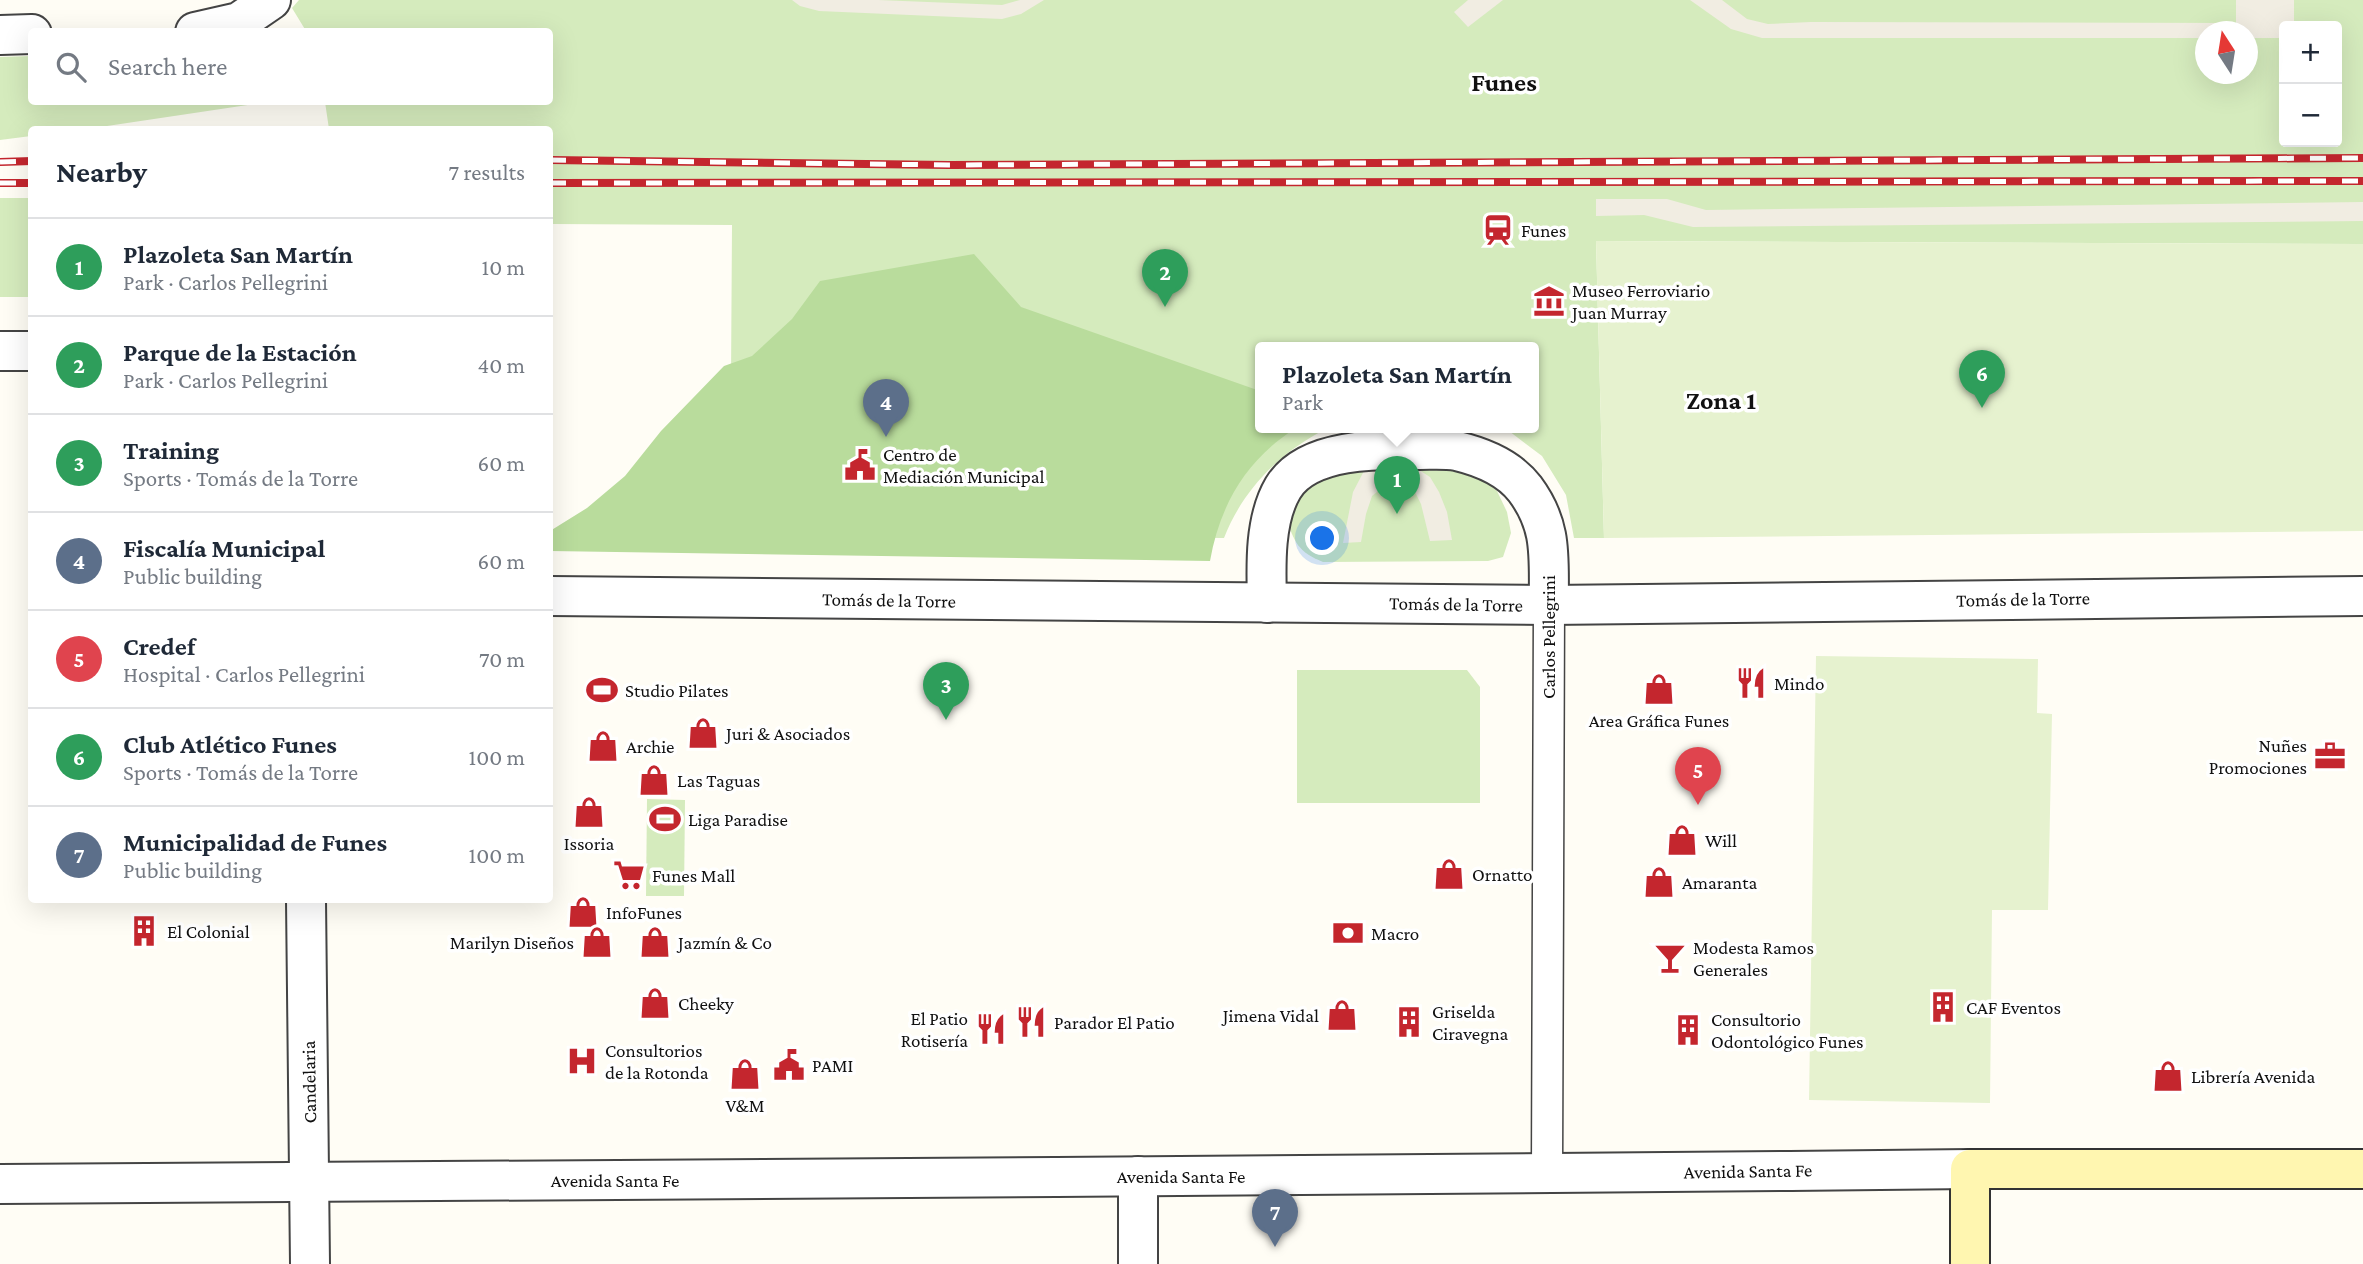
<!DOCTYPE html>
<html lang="en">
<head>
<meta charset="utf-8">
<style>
  body { margin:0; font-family:"Crimson Pro",serif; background:#f6f6f7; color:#1f2937 }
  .controls { position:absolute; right:21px; top:21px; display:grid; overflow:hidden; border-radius:7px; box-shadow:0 7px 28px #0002 }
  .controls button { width:63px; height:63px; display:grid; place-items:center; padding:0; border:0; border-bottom:2px solid #e0e1e3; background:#fff; color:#1f2937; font:35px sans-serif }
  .compass { position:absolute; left:2195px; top:21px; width:63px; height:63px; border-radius:50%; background:#fff; box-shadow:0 7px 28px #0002; rotate:348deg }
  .you { position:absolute; left:1323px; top:539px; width:24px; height:24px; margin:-18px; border:5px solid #fff; border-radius:50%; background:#1a73e8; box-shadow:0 0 0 10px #1a73e833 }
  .badge { display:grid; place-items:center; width:46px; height:46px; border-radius:50%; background:#c4262e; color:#fff; font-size:23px; font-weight:700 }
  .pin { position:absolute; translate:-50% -58px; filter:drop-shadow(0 2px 4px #0008) }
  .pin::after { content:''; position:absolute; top:37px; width:24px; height:21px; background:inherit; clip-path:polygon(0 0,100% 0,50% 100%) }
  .popup { position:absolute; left:1255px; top:342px; width:284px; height:91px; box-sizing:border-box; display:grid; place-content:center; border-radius:7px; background:#fff; filter:drop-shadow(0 2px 5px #0005); font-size:23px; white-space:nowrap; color:#747a83 }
  .popup b { font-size:26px; color:#1f2937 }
  .popup::after { content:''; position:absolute; left:50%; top:100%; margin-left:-14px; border:14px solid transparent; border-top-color:#fff }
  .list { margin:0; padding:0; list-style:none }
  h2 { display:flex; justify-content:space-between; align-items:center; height:91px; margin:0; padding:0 28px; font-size:30px }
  h2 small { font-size:23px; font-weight:400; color:#747a83 }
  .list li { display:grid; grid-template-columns:46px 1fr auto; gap:21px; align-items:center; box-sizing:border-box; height:98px; padding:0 28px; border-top:2px solid #e0e1e3 }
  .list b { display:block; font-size:26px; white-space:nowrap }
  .list p { margin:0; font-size:23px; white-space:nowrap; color:#747a83 }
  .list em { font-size:23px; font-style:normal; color:#747a83 }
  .icon { flex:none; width:38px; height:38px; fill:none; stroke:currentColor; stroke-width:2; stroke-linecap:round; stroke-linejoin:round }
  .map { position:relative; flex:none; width:2363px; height:1264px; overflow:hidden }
  .search { position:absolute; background:#fff; box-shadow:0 7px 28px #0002; left:28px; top:28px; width:525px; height:77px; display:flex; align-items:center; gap:18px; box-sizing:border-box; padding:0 24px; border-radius:7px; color:#747a83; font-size:26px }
  .panel { position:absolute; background:#fff; box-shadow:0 7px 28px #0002; left:28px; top:126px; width:525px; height:777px; border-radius:7px }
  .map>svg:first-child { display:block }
  .green { fill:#d5ebbd; fill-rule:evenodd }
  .forest { fill:#b9dc9c }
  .pitch { fill:#e6f2cf }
  .plaza { fill:#f1ede2 }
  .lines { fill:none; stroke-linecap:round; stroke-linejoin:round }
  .pedestrian-casing { stroke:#444; stroke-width:33 }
  .minor-casing { stroke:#444; stroke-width:42 }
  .tertiary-casing { stroke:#444; stroke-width:42 }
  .secondary-casing { stroke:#333; stroke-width:42 }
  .pedestrian { stroke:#fff; stroke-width:30 }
  .minor { stroke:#fff; stroke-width:38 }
  .tertiary { stroke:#fff; stroke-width:38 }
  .secondary { stroke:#fff6b0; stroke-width:38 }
  .rail-casing { stroke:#c4262e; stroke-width:8 }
  .rail { stroke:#fff; stroke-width:5; stroke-dasharray:16; stroke-linecap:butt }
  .labels { text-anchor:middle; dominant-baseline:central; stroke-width:7; stroke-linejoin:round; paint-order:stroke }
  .poi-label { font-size:19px; fill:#111; stroke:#fff; text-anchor:start }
  .street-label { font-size:19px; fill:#111; stroke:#fff }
  .district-label { font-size:26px; font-weight:bold; fill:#111; stroke:#fff }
</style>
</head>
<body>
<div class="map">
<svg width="2363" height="1264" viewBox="0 0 2363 1264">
  <rect width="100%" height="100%" fill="#fffdf5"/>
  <g class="green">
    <path d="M299,0h2064v244l-767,-3 8,297h-30l-8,-43 -24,-39 -37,-28h29v-80h-274v80h68c-47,23 -85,61 -104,110l-494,-4 2,-309 -182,-1v-94l-221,-1 -4,-27h225v-70l-244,-1 -14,-23zM2284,26h53v116h-53zM2206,32h42v42h-42z"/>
    <polygon points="31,56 32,102 268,102 87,129 32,130 31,136 0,140 0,57"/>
    <rect x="0" y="198" width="31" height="99"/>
    <path d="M1450,466l27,7 20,18 10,21 4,21 -8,24 -15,4 -165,1c-25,-10 -29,-20 -37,-45l25,-44z"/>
    <polygon points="1297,670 1467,670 1480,687 1480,803 1297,803"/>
    <polygon points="647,799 685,800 684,896 646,896"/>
  </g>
  <path class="forest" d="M974,254l47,53 239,84v37h36c-49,31 -76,76 -86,133l-660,-10v-20l37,-23 38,-32 36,-45 63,-65 28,-10 40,-37 28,-38z"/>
  <g class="pitch">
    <polygon points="1596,241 2363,244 2363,531 1604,538"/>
    <polygon points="1816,656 2038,659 2037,713 2052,714 2048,910 1992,910 1990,1103 1809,1100"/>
  </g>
  <g class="plaza">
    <polygon points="792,0 878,0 1002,5 1020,0 1044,0 1021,14 1002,19 819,11 800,6"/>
    <polygon points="1468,0 1503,0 1468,27 1454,12"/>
    <polygon points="1690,0 1722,0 1747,19 1768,24 1811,22 2236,23 2236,0 2294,0 2294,22 2305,22 2305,26 2284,26 2284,38 2248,38 2248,32 2206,32 2205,38 1762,38 1731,29"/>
    <polygon points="1596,199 1667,199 1706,210 2363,202 2363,221 1693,227 1644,215 1596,216"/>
    <polygon points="1413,466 1430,477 1439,492 1447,512 1452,540 1430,541 1421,504 1414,490 1397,485 1383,487 1372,496 1366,514 1361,542 1343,543 1353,492 1365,469"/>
  </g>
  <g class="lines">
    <defs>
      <polyline id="pedestrian" points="1547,1173 1549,605"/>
      <g id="minor">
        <polyline points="195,32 239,22 271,0"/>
        <polyline points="0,35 32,34"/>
        <polyline points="0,351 32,351"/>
        <polyline points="550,596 1549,605 2363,596"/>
        <path d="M1267,603c-1,-36 -3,-83 16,-115 24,-40 96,-39 137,-38 12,0 25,-1 37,1 25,6 52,17 68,38 29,39 23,70 24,116"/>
        <polyline points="306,900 310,1264"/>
        <polyline points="1056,1177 1790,1171"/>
        <polyline points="1138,1264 1138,1176"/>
      </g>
      <g id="tertiary">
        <polyline points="1790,1171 1970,1169"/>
        <polyline points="0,1184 1056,1177"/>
      </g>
      <polyline id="secondary" points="1970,1264 1970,1169 2363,1169"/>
    </defs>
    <use href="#pedestrian" class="pedestrian-casing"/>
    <use href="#minor" class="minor-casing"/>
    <use href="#tertiary" class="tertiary-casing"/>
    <use href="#secondary" class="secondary-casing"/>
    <use href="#pedestrian" class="pedestrian"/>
    <use href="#minor" class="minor"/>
    <use href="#tertiary" class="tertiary"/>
    <use href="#secondary" class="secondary"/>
    <defs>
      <g id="rail">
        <polyline points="550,160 949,165 2363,158"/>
        <polyline points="0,162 32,161"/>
        <polyline points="0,183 32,183"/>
        <polyline points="550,183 2363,181"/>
      </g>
    </defs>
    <use href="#rail" class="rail-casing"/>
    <use href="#rail" class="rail"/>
  </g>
  <defs>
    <symbol id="station-bare" viewBox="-9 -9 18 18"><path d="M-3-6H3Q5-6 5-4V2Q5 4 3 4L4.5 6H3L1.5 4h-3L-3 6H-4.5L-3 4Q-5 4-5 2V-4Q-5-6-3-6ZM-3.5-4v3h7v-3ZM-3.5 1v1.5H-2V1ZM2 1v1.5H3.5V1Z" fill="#c4262e" stroke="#fff" stroke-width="2.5" paint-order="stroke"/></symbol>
    <symbol id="museum-bare" viewBox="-9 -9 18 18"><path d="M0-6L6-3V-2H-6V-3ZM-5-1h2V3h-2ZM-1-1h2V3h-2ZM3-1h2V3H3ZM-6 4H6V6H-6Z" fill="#c4262e" stroke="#fff" stroke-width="2.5" paint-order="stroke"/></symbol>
    <symbol id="civic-bare" viewBox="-9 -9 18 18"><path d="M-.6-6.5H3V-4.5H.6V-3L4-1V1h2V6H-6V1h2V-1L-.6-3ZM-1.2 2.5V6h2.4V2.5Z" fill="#c4262e" stroke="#fff" stroke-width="2.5" paint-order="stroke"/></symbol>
    <symbol id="restaurant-bare" viewBox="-9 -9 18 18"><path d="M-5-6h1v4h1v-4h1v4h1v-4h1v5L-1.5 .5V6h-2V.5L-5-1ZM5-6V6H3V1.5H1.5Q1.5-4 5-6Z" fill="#c4262e" stroke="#fff" stroke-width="2.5" paint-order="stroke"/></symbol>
    <symbol id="shop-bare" viewBox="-9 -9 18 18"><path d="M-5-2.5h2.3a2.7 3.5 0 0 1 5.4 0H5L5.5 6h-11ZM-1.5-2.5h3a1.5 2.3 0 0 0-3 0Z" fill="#c4262e" stroke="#fff" stroke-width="2.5" paint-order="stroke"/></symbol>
    <symbol id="stadium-bare" viewBox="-9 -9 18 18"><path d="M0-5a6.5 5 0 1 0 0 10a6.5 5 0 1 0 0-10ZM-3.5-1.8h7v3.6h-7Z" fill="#c4262e" stroke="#fff" stroke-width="2.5" paint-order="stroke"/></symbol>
    <symbol id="office-bare" viewBox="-9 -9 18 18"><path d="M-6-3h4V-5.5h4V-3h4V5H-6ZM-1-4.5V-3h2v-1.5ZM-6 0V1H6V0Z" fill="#c4262e" stroke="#fff" stroke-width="2.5" paint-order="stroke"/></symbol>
    <symbol id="supermarket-bare" viewBox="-9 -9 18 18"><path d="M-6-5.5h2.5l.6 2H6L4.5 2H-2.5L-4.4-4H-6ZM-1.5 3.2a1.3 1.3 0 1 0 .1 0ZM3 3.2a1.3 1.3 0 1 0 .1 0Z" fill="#c4262e" stroke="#fff" stroke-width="2.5" paint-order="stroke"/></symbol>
    <symbol id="building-bare" viewBox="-9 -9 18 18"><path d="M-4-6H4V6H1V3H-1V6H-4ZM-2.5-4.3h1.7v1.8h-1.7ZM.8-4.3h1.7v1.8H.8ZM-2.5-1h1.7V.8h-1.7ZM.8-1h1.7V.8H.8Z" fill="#c4262e" stroke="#fff" stroke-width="2.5" paint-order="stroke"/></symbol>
    <symbol id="bank-bare" viewBox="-9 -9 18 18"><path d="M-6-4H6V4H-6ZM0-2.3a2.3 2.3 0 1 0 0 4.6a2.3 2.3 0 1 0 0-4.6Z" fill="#c4262e" stroke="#fff" stroke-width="2.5" paint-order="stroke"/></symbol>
    <symbol id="bar-bare" viewBox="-9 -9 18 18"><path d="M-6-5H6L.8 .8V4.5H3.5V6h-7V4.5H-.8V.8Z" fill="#c4262e" stroke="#fff" stroke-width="2.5" paint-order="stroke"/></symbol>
    <symbol id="hospital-bare" viewBox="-9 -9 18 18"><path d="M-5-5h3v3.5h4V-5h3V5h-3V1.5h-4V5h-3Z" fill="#c4262e" stroke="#fff" stroke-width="2.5" paint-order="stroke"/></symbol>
  </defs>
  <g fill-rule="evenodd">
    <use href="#station-bare" x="1476" y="208" width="44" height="44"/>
    <use href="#museum-bare" x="1527" y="279" width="44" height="44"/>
    <use href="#civic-bare" x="838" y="443" width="44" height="44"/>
    <use href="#restaurant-bare" x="1729" y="661" width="44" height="44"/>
    <use href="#shop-bare" x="1637" y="667" width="44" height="44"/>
    <use href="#stadium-bare" x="580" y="668" width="44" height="44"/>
    <use href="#shop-bare" x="681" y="711" width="44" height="44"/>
    <use href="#shop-bare" x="581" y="724" width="44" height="44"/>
    <use href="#office-bare" x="2308" y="734" width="44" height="44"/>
    <use href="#shop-bare" x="632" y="758" width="44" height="44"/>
    <use href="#shop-bare" x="567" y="790" width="44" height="44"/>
    <use href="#stadium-bare" x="643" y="797" width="44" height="44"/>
    <use href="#shop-bare" x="1660" y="818" width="44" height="44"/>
    <use href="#shop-bare" x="1427" y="852" width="44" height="44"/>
    <use href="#supermarket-bare" x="607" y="853" width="44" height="44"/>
    <use href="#shop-bare" x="1637" y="860" width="44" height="44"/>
    <use href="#shop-bare" x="561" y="890" width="44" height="44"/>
    <use href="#building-bare" x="122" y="909" width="44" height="44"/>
    <use href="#bank-bare" x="1326" y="911" width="44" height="44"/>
    <use href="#shop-bare" x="575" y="920" width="44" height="44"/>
    <use href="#shop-bare" x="633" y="920" width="44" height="44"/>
    <use href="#bar-bare" x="1648" y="936" width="44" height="44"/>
    <use href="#shop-bare" x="633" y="981" width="44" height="44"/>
    <use href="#building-bare" x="1921" y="985" width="44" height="44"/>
    <use href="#shop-bare" x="1320" y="993" width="44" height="44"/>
    <use href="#restaurant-bare" x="1009" y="1000" width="44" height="44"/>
    <use href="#building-bare" x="1387" y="1000" width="44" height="44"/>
    <use href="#restaurant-bare" x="969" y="1007" width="44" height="44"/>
    <use href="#building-bare" x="1666" y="1008" width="44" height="44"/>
    <use href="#hospital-bare" x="560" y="1039" width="44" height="44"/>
    <use href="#civic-bare" x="767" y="1043" width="44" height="44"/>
    <use href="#shop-bare" x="723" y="1052" width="44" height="44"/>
    <use href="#shop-bare" x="2146" y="1054" width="44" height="44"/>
  </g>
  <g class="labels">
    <g class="poi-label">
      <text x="1521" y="230">Funes</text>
      <text x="1572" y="290">Museo Ferroviario<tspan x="1572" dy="22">Juan Murray</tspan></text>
      <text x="883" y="454">Centro de<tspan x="883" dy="22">Mediación Municipal</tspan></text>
      <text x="1774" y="683">Mindo</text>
      <text x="625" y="690">Studio Pilates</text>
      <text x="1659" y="720" text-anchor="middle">Area Gráfica Funes</text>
      <text x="726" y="733">Juri &amp; Asociados</text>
      <text x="2307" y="745" text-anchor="end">Nuñes<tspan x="2307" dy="22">Promociones</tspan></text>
      <text x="626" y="746">Archie</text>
      <text x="677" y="780">Las Taguas</text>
      <text x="688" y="819">Liga Paradise</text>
      <text x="1705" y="840">Will</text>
      <text x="589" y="843" text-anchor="middle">Issoria</text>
      <text x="1472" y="874">Ornatto</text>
      <text x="652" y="875">Funes Mall</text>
      <text x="1682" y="882">Amaranta</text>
      <text x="606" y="912">InfoFunes</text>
      <text x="167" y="931">El Colonial</text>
      <text x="1371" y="933">Macro</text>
      <text x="574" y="942" text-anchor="end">Marilyn Diseños</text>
      <text x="678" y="942">Jazmín &amp; Co</text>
      <text x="1693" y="947">Modesta Ramos<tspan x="1693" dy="22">Generales</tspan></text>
      <text x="678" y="1003">Cheeky</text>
      <text x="1966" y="1007">CAF Eventos</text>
      <text x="1432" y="1011">Griselda<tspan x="1432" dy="22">Ciravegna</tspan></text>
      <text x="1319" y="1015" text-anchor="end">Jimena Vidal</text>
      <text x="968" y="1018" text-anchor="end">El Patio<tspan x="968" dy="22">Rotisería</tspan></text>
      <text x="1711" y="1019">Consultorio<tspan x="1711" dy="22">Odontológico Funes</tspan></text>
      <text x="1054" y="1022">Parador El Patio</text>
      <text x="605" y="1050">Consultorios<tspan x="605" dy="22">de la Rotonda</tspan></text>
      <text x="812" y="1065">PAMI</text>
      <text x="2191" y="1076">Librería Avenida</text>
      <text x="745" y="1105" text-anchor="middle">V&amp;M</text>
    </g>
    <g class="street-label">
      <text transform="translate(2023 599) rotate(-1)">Tomás de la Torre</text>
      <text transform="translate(889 600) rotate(1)">Tomás de la Torre</text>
      <text transform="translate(1456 604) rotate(1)">Tomás de la Torre</text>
      <text transform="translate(1548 637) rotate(-90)">Carlos Pellegrini</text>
      <text transform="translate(309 1082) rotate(-91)">Candelaria</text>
      <text transform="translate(1748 1171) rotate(-1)">Avenida Santa Fe</text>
      <text x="1181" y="1176">Avenida Santa Fe</text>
      <text x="615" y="1180">Avenida Santa Fe</text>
    </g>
    <g class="district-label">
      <text x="1504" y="82">Funes</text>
      <text x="1721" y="400">Zona 1</text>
    </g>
  </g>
</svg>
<div class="controls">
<button>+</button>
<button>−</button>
</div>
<svg class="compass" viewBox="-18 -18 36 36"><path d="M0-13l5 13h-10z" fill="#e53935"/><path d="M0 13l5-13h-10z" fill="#747a83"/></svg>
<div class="you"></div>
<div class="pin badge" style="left:1397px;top:514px;background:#2e9e5b">1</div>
<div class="popup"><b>Plazoleta San Martín</b>Park</div>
<div class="pin badge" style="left:1165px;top:307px;background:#2e9e5b">2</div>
<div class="pin badge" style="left:946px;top:720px;background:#2e9e5b">3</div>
<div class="pin badge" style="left:886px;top:437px;background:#5c6f8a">4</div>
<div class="pin badge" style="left:1698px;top:805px;background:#e0444e">5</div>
<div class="pin badge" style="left:1982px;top:408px;background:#2e9e5b">6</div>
<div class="pin badge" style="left:1275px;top:1247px;background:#5c6f8a">7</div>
<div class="search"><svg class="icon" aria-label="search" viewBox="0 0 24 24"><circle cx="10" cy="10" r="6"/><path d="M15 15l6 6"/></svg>Search here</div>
<section class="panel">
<h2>Nearby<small>7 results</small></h2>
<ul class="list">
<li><span class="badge" style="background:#2e9e5b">1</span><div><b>Plazoleta San Martín</b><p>Park · Carlos Pellegrini</p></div><em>10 m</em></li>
<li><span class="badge" style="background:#2e9e5b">2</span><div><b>Parque de la Estación</b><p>Park · Carlos Pellegrini</p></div><em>40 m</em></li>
<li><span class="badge" style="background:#2e9e5b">3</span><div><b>Training</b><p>Sports · Tomás de la Torre</p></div><em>60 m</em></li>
<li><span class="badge" style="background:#5c6f8a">4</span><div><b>Fiscalía Municipal</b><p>Public building</p></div><em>60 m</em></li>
<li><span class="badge" style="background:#e0444e">5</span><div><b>Credef</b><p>Hospital · Carlos Pellegrini</p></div><em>70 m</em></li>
<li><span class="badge" style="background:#2e9e5b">6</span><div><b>Club Atlético Funes</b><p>Sports · Tomás de la Torre</p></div><em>100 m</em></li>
<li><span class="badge" style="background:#5c6f8a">7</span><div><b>Municipalidad de Funes</b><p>Public building</p></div><em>100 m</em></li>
</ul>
</section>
</div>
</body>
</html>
